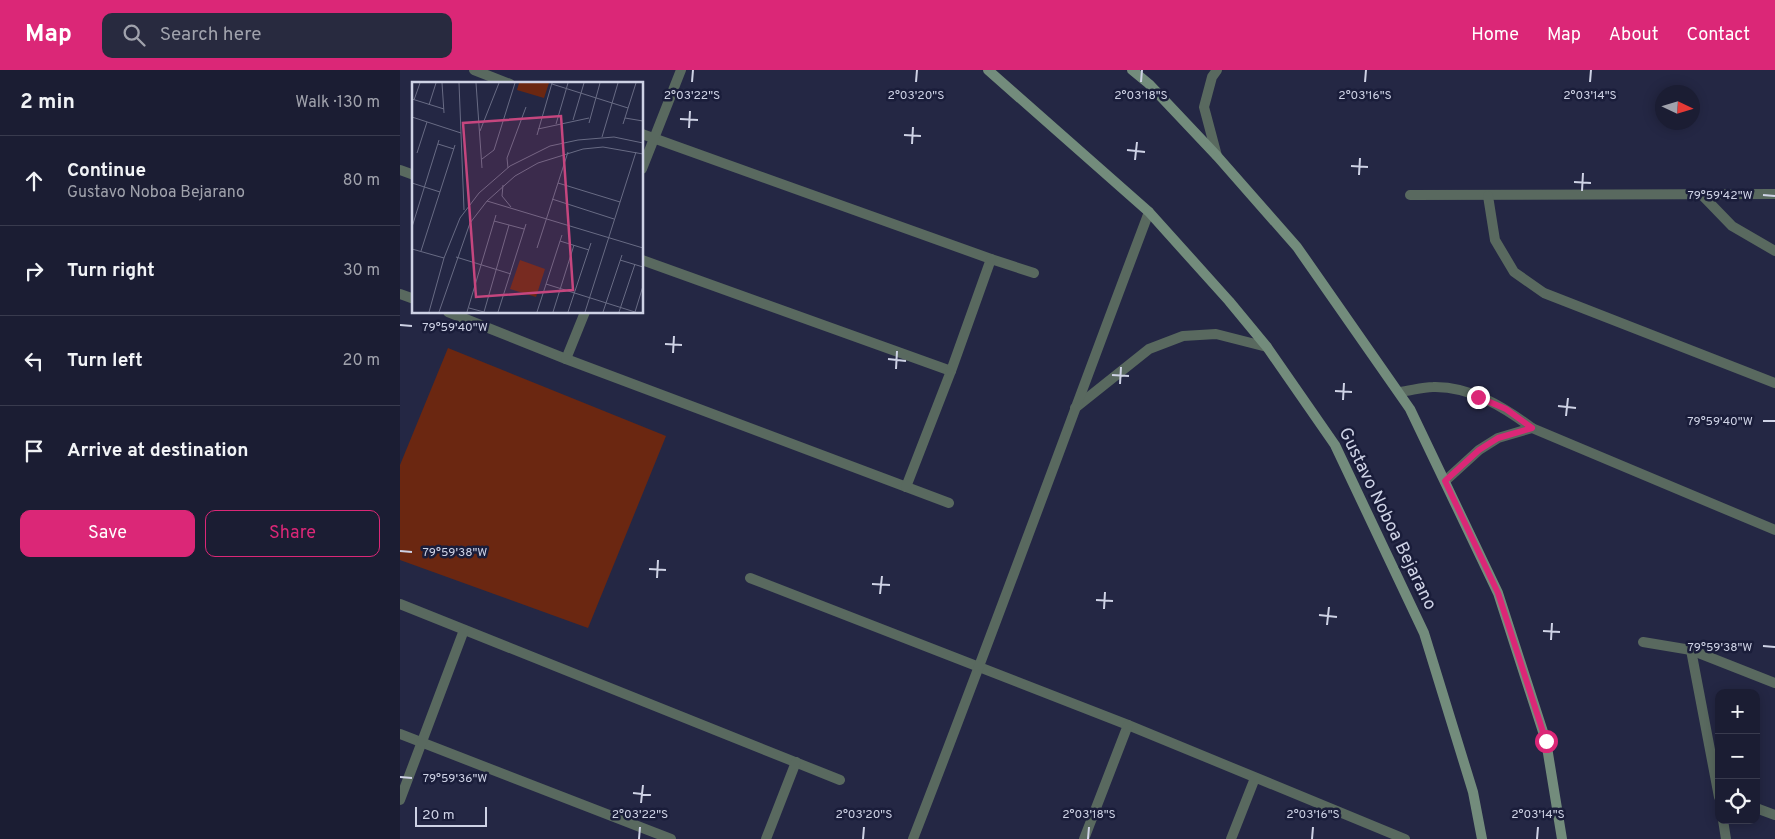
<!DOCTYPE html>
<html lang="en">
<head>
<meta charset="utf-8">
<style>
  body { margin:0; font-family:Overpass,sans-serif; background:#282a3f; color:#f1f3f6 }
  .controls { position:absolute; right:15px; bottom:15px; display:grid; overflow:hidden; border-radius:10px; box-shadow:0 2px 12px #0003 }
  .controls button { width:45px; height:45px; display:grid; place-items:center; padding:0; border:0; border-bottom:1px solid #393b4e; background:#1b1d33; color:#f1f3f6; font:25px sans-serif }
  .compass { position:absolute; left:1255px; top:15px; width:45px; height:45px; border-radius:50%; background:#1b1d33; box-shadow:0 2px 12px #0003; rotate:94deg }
  .scale { position:absolute; left:15px; bottom:12px; width:72px; box-sizing:border-box; padding-left:5px; border:2px solid #ced2e5; border-top:0; font-size:14px; line-height:18px; white-space:nowrap; color:#ced2e5; -webkit-text-stroke:4px #1a1d3a; paint-order:stroke }
  .stop { position:absolute; width:15px; height:15px; margin:-11px; border:4px solid #db2777; border-radius:50%; background:#fff }
  .stop.end { background:#db2777; border-color:#fff; box-shadow:0 1px 5px #0008 }
  .list { margin:0; padding:0; list-style:none }
  h2 { display:flex; justify-content:space-between; align-items:center; height:65px; margin:0; padding:0 20px; font-size:21px }
  h2 small { font-size:16px; font-weight:400; color:#a0a2ac }
  .list li { display:grid; grid-template-columns:32px 1fr auto; gap:15px; align-items:center; box-sizing:border-box; height:90px; padding:0 20px; border-top:1px solid #393b4e }
  .list b { display:block; font-size:19px; white-space:nowrap }
  .list p { margin:0; font-size:16px; white-space:nowrap; color:#a0a2ac }
  .list em { font-size:16px; font-style:normal; color:#a0a2ac }
  .actions { display:flex; gap:10px; padding:15px 20px }
  .actions a { flex:1; padding:11px 0; border:1px solid #db2777; border-radius:10px; text-align:center; font-size:18px; color:#db2777 }
  .actions .main { background:#db2777; color:#fff }
  .icon { flex:none; width:28px; height:28px; fill:none; stroke:currentColor; stroke-width:2; stroke-linecap:round; stroke-linejoin:round }
  .map { position:relative; flex:none; width:1375px; height:769px; overflow:hidden }
  header { display:flex; align-items:center; gap:30px; box-sizing:border-box; height:70px; padding:0 25px; background:#db2777; color:#fff }
  header strong { font-size:24px }
  nav { display:flex; gap:28px; margin-inline-start:auto; font-size:18px }
  .search { width:350px; height:45px; background:#282a3f; display:flex; align-items:center; gap:12px; box-sizing:border-box; padding:0 18px; border-radius:10px; color:#a0a2ac; font-size:19px }
  main { display:flex }
  aside { flex:1; background:#1b1d33 }
  .map>svg:first-child { display:block }
  .green { fill:#6b2711 }
  .lines { fill:none; stroke-linecap:round; stroke-linejoin:round }
  .street { stroke:#59695f; stroke-width:10 }
  .secondary { stroke:#738c7c; stroke-width:10 }
  .route { stroke:#db2777; stroke-width:6 }
  .ticks { fill:none; stroke:#ced2e5; stroke-width:2 }
  .labels { text-anchor:middle; dominant-baseline:central; stroke-width:5; stroke-linejoin:round; paint-order:stroke }
  .street-label { font-size:18px; fill:#ced2e5; stroke:#1a1d3a }
  .inset-road { fill:none; stroke:#686b84; stroke-width:1 }
  .view { fill:#c5467e; fill-opacity:0.15; stroke:#c5467e; stroke-width:2.5 }
  .inset-edge { fill:none; stroke:#ced2e5; stroke-width:2.5 }
  .ticks-label { font-size:12px; text-anchor:middle; fill:#ced2e5; stroke:#1a1d3a; stroke-width:5; stroke-linejoin:round; paint-order:stroke }
</style>
</head>
<body>
<header>
<strong>Map</strong>
<div class="search"><svg class="icon" aria-label="search" viewBox="0 0 24 24"><circle cx="10" cy="10" r="6"/><path d="M15 15l6 6"/></svg>Search here</div>
<nav><a>Home</a><a>Map</a><a>About</a><a>Contact</a></nav>
</header>
<main>
<aside>
<h2>2 min<small>Walk · 130 m</small></h2>
<ul class="list">
<li><svg class="icon" aria-label="ahead" viewBox="0 0 24 24"><path d="M12 20V5M6 11l6-6 6 6"/></svg><div><b>Continue</b><p>Gustavo Noboa Bejarano</p></div><em>80 m</em></li>
<li><svg class="icon" aria-label="right" viewBox="0 0 24 24"><path d="M7 20v-9h11M14 6l5 5-5 5"/></svg><div><b>Turn right</b></div><em>30 m</em></li>
<li><svg class="icon" aria-label="left" viewBox="0 0 24 24"><path d="M17 20v-9H6M10 6l-5 5 5 5"/></svg><div><b>Turn left</b></div><em>20 m</em></li>
<li><svg class="icon" aria-label="arrive" viewBox="0 0 24 24"><path d="M6 21V4h12l-3 4 3 4H6"/></svg><div><b>Arrive at destination</b></div></li>
</ul>
<div class="actions"><a class="main">Save</a><a>Share</a></div>
</aside>
<div class="map">
<svg width="1375" height="769" viewBox="0 0 1375 769">
  <rect width="100%" height="100%" fill="#242744"/>
  <polygon class="green" points="48,278 266,366 188,558 0,490 0,395"/>
  <g class="lines">
    <g class="street">
      <polyline points="74,0 110,14"/>
      <polyline points="242,64 591,189 634,203"/>
      <polyline points="817,86 804,37 812,7 817,0"/>
      <polyline points="242,99 281,0"/>
      <polyline points="0,100 14,105"/>
      <polyline points="1010,125 1375,124"/>
      <polyline points="1302,125 1332,156 1375,181"/>
      <polyline points="1088,126 1095,170 1114,202 1144,223 1375,313"/>
      <polyline points="242,190 551,301"/>
      <polyline points="0,224 14,229"/>
      <polyline points="48,242 166,289 549,433"/>
      <polyline points="166,289 185,242"/>
      <path d="M999,322c11,-1 23,-5 34,-5 37,-1 71,20 99,41l243,102"/>
      <polyline points="675,338 749,279 783,266 816,264 867,277"/>
      <polyline points="1045,411 1079,380 1098,368 1132,358"/>
      <polyline points="506,417 551,301 591,189"/>
      <polyline points="350,508 728,655 1005,769"/>
      <polyline points="0,534 440,710"/>
      <polyline points="1243,572 1291,580 1375,613"/>
      <polyline points="1291,580 1319,727"/>
      <polyline points="0,664 271,769"/>
      <polyline points="0,730 64,560"/>
      <polyline points="1356,738 1375,745"/>
      <polyline points="1323,750 1326,769"/>
      <polyline points="366,769 396,692"/>
      <path d="M513,769c81,-208 157,-418 236,-627"/>
      <polyline points="684,769 728,655"/>
      <polyline points="831,769 855,708"/>
    </g>
    <g class="secondary">
      <polyline points="588,0 749,142 829,231 867,277 935,375 1024,563 1073,722 1082,769"/>
      <polyline points="732,0 749,14 817,86 897,177 1010,339 1098,523 1146,671 1162,769"/>
    </g>
  </g>
  <g class="lines">
    <polyline class="route" points="1078,327 1106,339 1132,358 1098,368 1079,380 1045,411 1098,523 1146,671"/>
  </g>
  <path class="ticks" d="M292,12l1,-12M516,12l1,-12M741,12l1,-12M965,12l1,-12M1190,12l1,-12M280,49l18,1M289,58l1,-17M504,65l17,1M512,74l1,-17M727,80l18,2M735,90l2,-18M951,96l17,1M959,105l1,-17M1174,112l17,1M1182,121l1,-18M1363,125l12,1M0,255l12,1M265,274l17,1M273,283l1,-17M488,289l18,2M496,299l1,-18M712,305l17,1M720,314l1,-17M935,321l17,1M943,330l1,-17M1158,336l18,2M1166,346l2,-18M1363,351h12M0,481l12,1M249,499l17,1M257,508l1,-18M472,514l18,1M480,524l2,-18M696,530l17,1M704,539l1,-17M919,545l18,2M927,555l2,-18M1143,561l17,1M1151,570l1,-17M1363,576l12,1M0,707l12,1M233,723l18,2M241,733l2,-18M239,769l1,-12M463,769l1,-12M688,769l1,-12M912,769l1,-12M1137,769l1,-12"/>
  <g class="labels">
    <g class="street-label">
      <text transform="translate(987 449) rotate(64)">Gustavo Noboa Bejarano</text>
    </g>
  </g>
  <g transform="translate(12 12)">
    <rect width="231" height="231" fill="#242744"/>
    <path d="M107,1h30l-5,15 -27,-8zM108,178l25,9 -9,28 -26,-8z" fill="#6b2711"/>
    <path class="inset-road" d="M30,1l2,30M47,1l5,127M64,1l6,85M140,2l76,24M0,17l32,10M2,18l6,-17M17,23l7,-22M0,35l49,16M213,36l18,3M161,38l11,-37M177,41l11,-40M144,42l12,-41M211,42l13,-41M126,47l51,-11M68,49l19,-48M125,53l15,-52M190,55l16,-54M26,62l16,5M5,71l10,-31M70,77l12,-9 21,-67M96,86l-1,-10 19,-51M0,101l28,9M146,101l62,19M91,103l-1,11 9,11M140,117l62,20M75,119l156,47M82,139l30,8M0,145l27,-87M148,159l29,9M125,166l31,-96M0,167l32,9M9,169l34,-106M44,175l55,17M208,178l23,7M134,202l89,28M57,226l15,4M17,230l15,-54 16,-40 19,-25 31,-27 40,-20 28,-6 36,-3 29,6M27,230l31,-89 17,-22 28,-25 23,-13 45,-14 20,-2 40,7M55,230l29,-97M72,230l25,-87M86,230l28,-88M125,230l25,-77M141,230l21,-67M156,230l23,-69M173,230l51,-160M191,230l19,-57M207,230l16,-48M223,230l8,-26"/>
    <path class="view" d="M149,34l12,174 -97,7 -13,-174z"/>
    <rect width="231" height="231" class="inset-edge"/>
  </g>
  <g class="ticks-label">
    <text x="292" y="29">2°03'22"S</text>
    <text x="516" y="29">2°03'20"S</text>
    <text x="741" y="29">2°03'18"S</text>
    <text x="965" y="29">2°03'16"S</text>
    <text x="1190" y="29">2°03'14"S</text>
    <text x="1320" y="129">79°59'42"W</text>
    <text x="55" y="261">79°59'40"W</text>
    <text x="1320" y="355">79°59'40"W</text>
    <text x="55" y="486">79°59'38"W</text>
    <text x="1320" y="581">79°59'38"W</text>
    <text x="55" y="712">79°59'36"W</text>
    <text x="240" y="748">2°03'22"S</text>
    <text x="464" y="748">2°03'20"S</text>
    <text x="689" y="748">2°03'18"S</text>
    <text x="913" y="748">2°03'16"S</text>
    <text x="1138" y="748">2°03'14"S</text>
  </g>
</svg>
<div class="controls">
<button>+</button>
<button>−</button>
<button><svg class="icon" aria-label="locate" viewBox="0 0 24 24"><circle cx="12" cy="12" r="6"/><path d="M12 2v4M12 18v4M2 12h4M18 12h4"/></svg></button>
</div>
<svg class="compass" viewBox="-18 -18 36 36"><path d="M0-13l5 13h-10z" fill="#e53935"/><path d="M0 13l5-13h-10z" fill="#a0a2ac"/></svg>
<div class="scale">20 m</div>
<div class="stop" style="left:1146px;top:671px"></div>
<div class="stop end" style="left:1078px;top:327px"></div>
</div>
</main>
</body>
</html>
